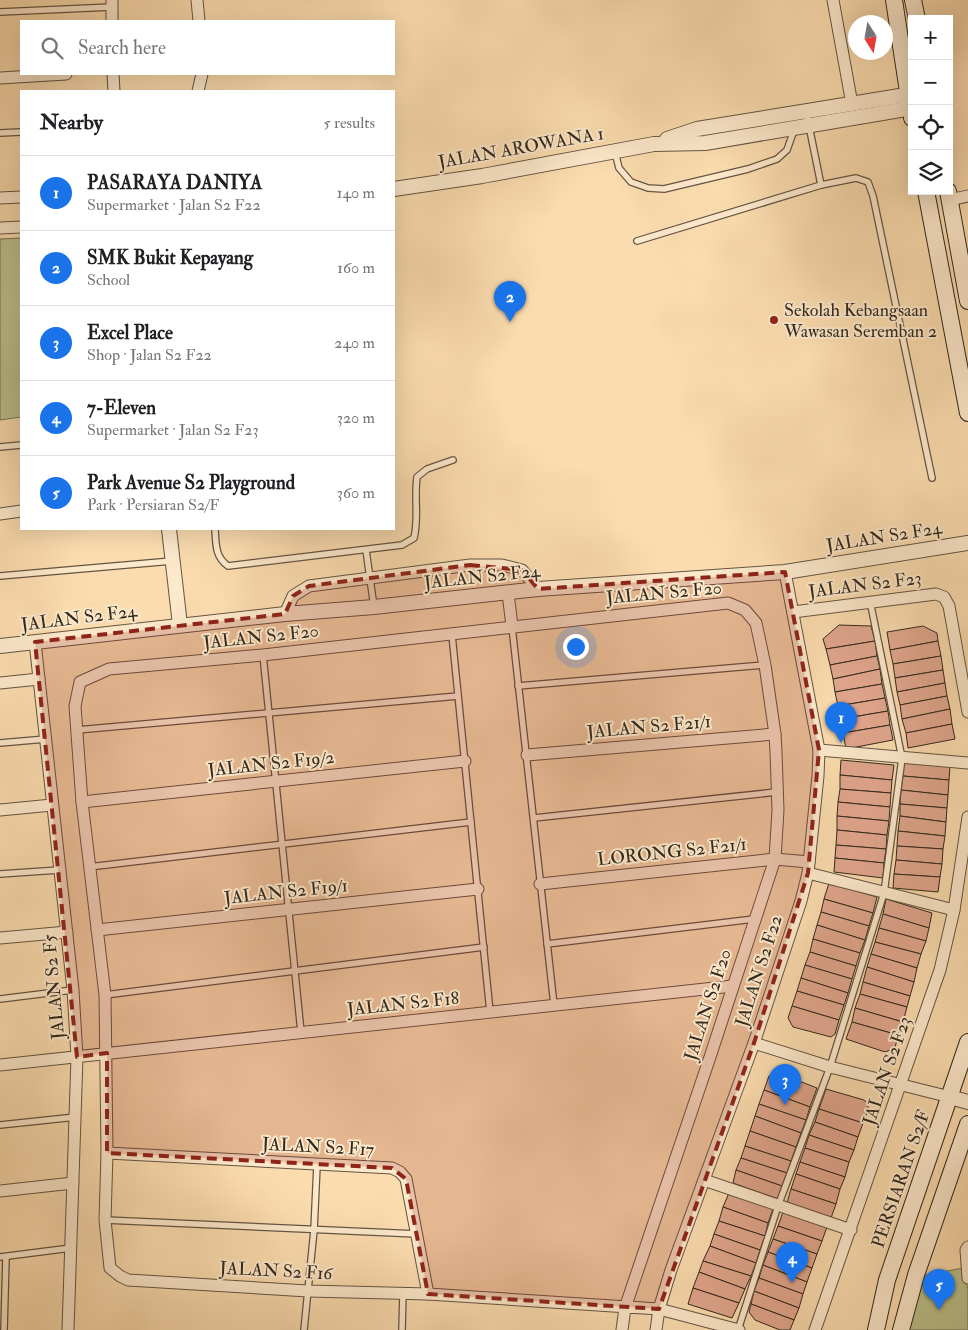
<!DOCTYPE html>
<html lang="en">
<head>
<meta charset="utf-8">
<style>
  body { margin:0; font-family:"IM FELL Double Pica",serif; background:#f2f2f2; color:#202124 }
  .controls { position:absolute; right:15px; top:15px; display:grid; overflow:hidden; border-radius:0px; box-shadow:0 5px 20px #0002 }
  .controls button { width:45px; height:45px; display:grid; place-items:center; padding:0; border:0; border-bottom:1px solid #e0e0e0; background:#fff; color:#202124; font:25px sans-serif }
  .compass { position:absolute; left:848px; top:15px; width:45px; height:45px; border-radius:50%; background:#fff; box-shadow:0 5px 20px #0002; rotate:169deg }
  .you { position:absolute; left:575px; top:646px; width:18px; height:18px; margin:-12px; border:4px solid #fff; border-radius:50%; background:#1a73e8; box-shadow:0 0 0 8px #1a73e833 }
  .badge { display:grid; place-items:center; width:32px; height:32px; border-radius:50%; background:#1a73e8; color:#fff; font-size:16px; font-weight:700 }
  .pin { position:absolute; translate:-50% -41px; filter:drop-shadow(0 1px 2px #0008) }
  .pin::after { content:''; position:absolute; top:26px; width:18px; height:15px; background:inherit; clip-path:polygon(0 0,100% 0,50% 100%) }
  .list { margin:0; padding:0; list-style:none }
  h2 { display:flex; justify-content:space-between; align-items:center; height:65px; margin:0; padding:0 20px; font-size:21px }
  h2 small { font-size:16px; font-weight:400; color:#757577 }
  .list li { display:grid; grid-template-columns:32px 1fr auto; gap:15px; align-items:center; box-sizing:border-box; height:75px; padding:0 20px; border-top:1px solid #e0e0e0 }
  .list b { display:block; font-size:19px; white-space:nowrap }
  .list p { margin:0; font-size:16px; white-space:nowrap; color:#757577 }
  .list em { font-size:16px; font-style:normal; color:#757577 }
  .icon { flex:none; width:28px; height:28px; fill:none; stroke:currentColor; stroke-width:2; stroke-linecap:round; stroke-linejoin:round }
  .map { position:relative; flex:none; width:968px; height:1330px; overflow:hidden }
  .search { position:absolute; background:#fff; box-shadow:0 5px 20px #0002; left:20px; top:20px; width:375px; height:55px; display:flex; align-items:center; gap:12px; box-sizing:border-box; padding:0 18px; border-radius:0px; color:#757577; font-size:19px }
  .panel { position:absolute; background:#fff; box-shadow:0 5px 20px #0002; left:20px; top:90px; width:375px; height:440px; border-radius:0px }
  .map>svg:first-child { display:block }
  .green { fill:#bcc18c; stroke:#767454 }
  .building { fill:#e1a68d; stroke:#31281d }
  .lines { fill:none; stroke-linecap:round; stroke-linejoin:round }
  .service-casing { stroke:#645542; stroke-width:8 }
  .minor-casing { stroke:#645542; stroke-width:13 }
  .tertiary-casing { stroke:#645542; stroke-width:16 }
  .secondary-casing { stroke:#31281d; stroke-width:18 }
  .service { stroke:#fce8cb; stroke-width:5.5 }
  .minor { stroke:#fce8cb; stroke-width:11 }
  .tertiary { stroke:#fce8cb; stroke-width:14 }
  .secondary { stroke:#fce8cb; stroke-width:16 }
  .marked { fill:#8f2418; fill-opacity:0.2; stroke:#8f2418; stroke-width:4; stroke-dasharray:10 6; stroke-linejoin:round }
  .poi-dot { fill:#8f2418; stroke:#fce8cb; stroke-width:2 }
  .labels { text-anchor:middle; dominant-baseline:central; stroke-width:4; stroke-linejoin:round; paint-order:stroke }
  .street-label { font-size:18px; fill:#31281d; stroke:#fce8cb }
  .poi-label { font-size:18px; fill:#31281d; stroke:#fce8cb; text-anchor:start }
</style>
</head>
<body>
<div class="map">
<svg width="968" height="1330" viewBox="0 0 968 1330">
  <rect width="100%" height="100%" fill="#fbdcaf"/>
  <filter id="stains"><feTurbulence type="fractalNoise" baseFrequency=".004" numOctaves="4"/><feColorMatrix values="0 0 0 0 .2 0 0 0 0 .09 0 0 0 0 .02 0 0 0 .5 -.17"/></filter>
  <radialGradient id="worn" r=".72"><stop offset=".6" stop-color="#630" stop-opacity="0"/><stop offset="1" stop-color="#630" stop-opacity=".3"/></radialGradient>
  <g class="green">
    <polygon points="21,238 21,417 0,420 0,239"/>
    <polygon points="963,1268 968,1290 968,1330 905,1330 921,1276"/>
  </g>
  <g class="building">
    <polygon points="839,625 871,626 875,641 826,649 823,639"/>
    <polygon points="923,626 937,633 938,641 890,650 887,632"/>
    <polygon points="875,641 877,656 830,665 826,649"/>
    <polygon points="938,641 941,656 893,664 890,650"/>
    <polygon points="877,656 880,669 833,679 830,665"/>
    <polygon points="941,656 943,670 895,678 893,664"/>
    <polygon points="880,669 882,684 835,692 833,679"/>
    <polygon points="943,670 945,683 897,692 895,678"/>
    <polygon points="945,683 947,696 900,705 897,692"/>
    <polygon points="882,684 885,698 838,706 835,692"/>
    <polygon points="947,696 950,709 902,719 900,705"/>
    <polygon points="885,698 888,711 841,719 838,706"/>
    <polygon points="950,709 952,724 906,733 902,719"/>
    <polygon points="888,711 890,725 843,733 841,719"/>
    <polygon points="952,724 955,739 908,748 906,733"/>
    <polygon points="890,725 893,740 846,749 843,733"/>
    <polygon points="841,760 894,765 892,780 840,775"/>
    <polygon points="903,762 950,766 949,780 903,776"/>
    <polygon points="840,775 892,780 891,793 840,789"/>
    <polygon points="903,776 949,780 948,795 901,790"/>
    <polygon points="840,789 891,793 890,807 838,802"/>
    <polygon points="901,790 948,795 947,808 900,804"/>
    <polygon points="838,802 890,807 889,821 837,816"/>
    <polygon points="900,804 947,808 946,822 900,816"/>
    <polygon points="837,816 889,821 887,835 837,830"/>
    <polygon points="900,816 946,822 945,836 898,831"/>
    <polygon points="837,830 887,835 886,849 836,845"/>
    <polygon points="898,831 945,836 943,849 897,846"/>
    <polygon points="836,845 886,849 884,863 835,858"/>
    <polygon points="897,846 943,849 942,864 896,860"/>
    <polygon points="835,858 884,863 883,878 834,872"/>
    <polygon points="896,860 942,864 940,877 894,874"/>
    <polygon points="894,874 940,877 938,892 893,888"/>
    <polygon points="829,883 877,897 873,913 824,899"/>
    <polygon points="824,899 873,913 869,926 821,912"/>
    <polygon points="886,899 932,913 929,928 883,914"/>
    <polygon points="821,912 869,926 865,940 817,925"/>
    <polygon points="883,914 929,928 926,941 879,928"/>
    <polygon points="817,925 865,940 860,953 813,939"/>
    <polygon points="879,928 926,941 921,954 875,942"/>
    <polygon points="813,939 860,953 856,966 810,952"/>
    <polygon points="875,942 921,954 917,968 871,954"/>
    <polygon points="810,952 856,966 852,979 805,965"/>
    <polygon points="871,954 917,968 914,982 867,967"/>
    <polygon points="805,965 852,979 848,993 801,978"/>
    <polygon points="867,967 914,982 910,996 863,982"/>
    <polygon points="801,978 848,993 844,1005 797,991"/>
    <polygon points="863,982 910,996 907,1007 860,994"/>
    <polygon points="797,991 844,1005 839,1020 792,1006"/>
    <polygon points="860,994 907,1007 903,1022 855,1008"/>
    <polygon points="792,1006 839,1020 835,1034 831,1037 793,1027 788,1018"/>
    <polygon points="855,1008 903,1022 898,1035 852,1022"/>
    <polygon points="852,1022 898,1035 895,1048 885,1052 846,1039"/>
    <polygon points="776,1072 817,1088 810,1107 764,1090 769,1076"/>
    <polygon points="826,1089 864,1100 868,1104 868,1110 863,1123 819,1109"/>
    <polygon points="764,1090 810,1107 806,1120 759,1104"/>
    <polygon points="759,1104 806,1120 801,1133 755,1116"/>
    <polygon points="819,1109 863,1123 858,1137 815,1122"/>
    <polygon points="755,1116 801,1133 796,1147 750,1131"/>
    <polygon points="815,1122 858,1137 854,1150 809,1135"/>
    <polygon points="750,1131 796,1147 791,1161 745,1146"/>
    <polygon points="809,1135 854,1150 849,1162 805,1148"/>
    <polygon points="745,1146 791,1161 787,1173 741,1158"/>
    <polygon points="805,1148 849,1162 845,1177 800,1162"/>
    <polygon points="741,1158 787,1173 782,1186 736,1170"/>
    <polygon points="800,1162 845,1177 840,1189 796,1174"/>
    <polygon points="736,1170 782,1186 778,1199 733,1183"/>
    <polygon points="796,1174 840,1189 836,1204 791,1189"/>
    <polygon points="791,1189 836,1204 831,1218 787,1203"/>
    <polygon points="729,1193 773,1209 768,1223 723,1207"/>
    <polygon points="723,1207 768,1223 765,1236 719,1221"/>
    <polygon points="783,1212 827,1227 822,1241 778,1226"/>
    <polygon points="719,1221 765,1236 760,1250 714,1234"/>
    <polygon points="778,1226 822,1241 817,1254 773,1239"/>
    <polygon points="714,1234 760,1250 756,1263 710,1246"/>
    <polygon points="773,1239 817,1254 812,1268 768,1252"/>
    <polygon points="710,1246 756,1263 751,1276 703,1261"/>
    <polygon points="768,1252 812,1268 807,1282 763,1265"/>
    <polygon points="703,1261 751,1276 745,1289 699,1272"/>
    <polygon points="763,1265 807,1282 803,1294 759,1278"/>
    <polygon points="699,1272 745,1289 739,1303 693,1288"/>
    <polygon points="759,1278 803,1294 799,1308 754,1291"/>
    <polygon points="693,1288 739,1303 732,1318 688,1304"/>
    <polygon points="754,1291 799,1308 794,1320 751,1304"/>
    <polygon points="751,1304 794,1320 790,1330 780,1330 755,1320 749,1312"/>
  </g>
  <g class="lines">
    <defs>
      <g id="service">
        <polyline points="0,12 112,7"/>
        <polyline points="806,111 821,185"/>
        <polyline points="0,133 21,132"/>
        <polyline points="615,152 619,168 631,182 648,188 664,189 748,169 777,159 787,150 794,130"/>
        <polyline points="637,241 821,185 856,178 868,182 873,196 932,478"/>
        <polyline points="0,447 21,445"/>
        <path d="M215,529c1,15 0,28 13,37l174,-21 12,-7c5,-20 0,-40 3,-61l10,-8 26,-9"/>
        <polyline points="366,550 374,607"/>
        <polyline points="0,576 172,561"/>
        <polyline points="512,627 554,1005"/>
        <polyline points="452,635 490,1012"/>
        <polyline points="263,655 301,1032"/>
        <polyline points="518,686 765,665"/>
        <polyline points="77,730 458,696"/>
        <polyline points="0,743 46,739"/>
        <polyline points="534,818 777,792"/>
        <polyline points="89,867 471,822"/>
        <polyline points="0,874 59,870"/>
        <polyline points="547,944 754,919"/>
        <polyline points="105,995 484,947"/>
        <polyline points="0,999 73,990"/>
        <polyline points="0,1125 76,1117"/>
        <polyline points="105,1220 417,1234"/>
        <polyline points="0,1257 71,1248"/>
        <polyline points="4,1330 6,1257"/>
        <polyline points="304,1330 314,1230 317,1165"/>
        <polyline points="402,1330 403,1293"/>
        <polyline points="738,1330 778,1206 830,1067 884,893 902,758 870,601"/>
      </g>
      <g id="minor">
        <polyline points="197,0 199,21"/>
        <polyline points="833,0 852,104"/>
        <polyline points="112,21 112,0"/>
        <polyline points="113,74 114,91"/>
        <polyline points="0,78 66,74"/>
        <polyline points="198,91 202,74"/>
        <polyline points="0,198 21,197"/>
        <polyline points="949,200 968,196"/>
        <polyline points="0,228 21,227"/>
        <polyline points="0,514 21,511"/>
        <polyline points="508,593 512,626"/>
        <polyline points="793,612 936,594 944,597 949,606 968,712"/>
        <polyline points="285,614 293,596 309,586 470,565 502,565 522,570 538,589"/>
        <polyline points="35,642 73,990 77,1057 68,1330"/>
        <polyline points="0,683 39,679"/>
        <polyline points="819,750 968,763"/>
        <polyline points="527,755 775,734"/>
        <polyline points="82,802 465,761"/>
        <polyline points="0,810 52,805"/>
        <polyline points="808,873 954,910"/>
        <polyline points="540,884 775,859 809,862"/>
        <polyline points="97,930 478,889"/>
        <polyline points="0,938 67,932"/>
        <polyline points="754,1043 830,1067 950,1097"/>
        <polyline points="0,1065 733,986"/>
        <polyline points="107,1153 392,1168 400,1172 406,1179 428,1294"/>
        <polyline points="704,1180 851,1230"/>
        <polyline points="0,1191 73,1183"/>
        <polyline points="968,1247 966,1250 968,1278"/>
        <polyline points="622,1330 625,1308 710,1057 775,859 778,810 776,752 775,734 765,665 756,623 745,610 728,603 263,655 109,669 80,682 75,706 82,802 105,995 107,1153 105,1220 110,1268 120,1276 128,1280 308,1291 428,1294 659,1309 739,1330"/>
        <polyline points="656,1330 659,1309 671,1270 754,1043 801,901 808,873 818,776 819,750 785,572"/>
        <polyline points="815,1330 940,970 954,910 968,817"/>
      </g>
      <g id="tertiary">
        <polyline points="667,139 697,129 912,94"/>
        <polyline points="394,189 482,176 654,144 705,143 912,108"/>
        <polyline points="169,529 180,625"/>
        <polyline points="0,646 285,614 374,607 538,589 785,572 968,543"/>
        <polyline points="950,1097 968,1102"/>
      </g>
      <g id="secondary">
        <polyline points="894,0 912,118"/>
        <polyline points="913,0 917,19"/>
        <polyline points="926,191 968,413"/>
        <polyline points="948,191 968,301"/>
        <polyline points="876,1330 887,1280 968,1042"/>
        <polyline points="901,1330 916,1275 968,1124"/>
      </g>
    </defs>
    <use href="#service" class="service-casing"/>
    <use href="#minor" class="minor-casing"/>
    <use href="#tertiary" class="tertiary-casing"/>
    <use href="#secondary" class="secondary-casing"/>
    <use href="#service" class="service"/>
    <use href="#minor" class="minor"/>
    <use href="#tertiary" class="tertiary"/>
    <use href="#secondary" class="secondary"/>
  </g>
  <path class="marked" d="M470,565l52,5 16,19 247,-17 34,178 -11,123 -54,170 -95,266 -231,-15 -22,-115 -14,-11 -285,-15v-100l-30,4 -42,-415 250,-28 8,-18 16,-10z"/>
  <circle class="poi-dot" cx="774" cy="320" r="5"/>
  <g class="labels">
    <g class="street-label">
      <text transform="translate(521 148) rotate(-10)">JALAN AROWANA 1</text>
      <text transform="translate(884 537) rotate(-9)">JALAN S2 F24</text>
      <text transform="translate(482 577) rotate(-6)">JALAN S2 F24</text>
      <text transform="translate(865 585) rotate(-7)">JALAN S2 F23</text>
      <text transform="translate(664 593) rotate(-5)">JALAN S2 F20</text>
      <text transform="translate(79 618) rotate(-7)">JALAN S2 F24</text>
      <text transform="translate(261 637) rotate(-6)">JALAN S2 F20</text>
      <text transform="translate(649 727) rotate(-5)">JALAN S2 F21/1</text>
      <text transform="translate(271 764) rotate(-6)">JALAN S2 F19/2</text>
      <text transform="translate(672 852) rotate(-6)">LORONG S2 F21/1</text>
      <text transform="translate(286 892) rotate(-6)">JALAN S2 F19/1</text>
      <text transform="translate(759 971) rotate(-72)">JALAN S2 F22</text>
      <text transform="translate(54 987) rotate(-95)">JALAN S2 F5</text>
      <text transform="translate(403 1004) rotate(-6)">JALAN S2 F18</text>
      <text transform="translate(708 1005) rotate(-72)">JALAN S2 F20</text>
      <text transform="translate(887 1071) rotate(-71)">JALAN S2 F23</text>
      <text transform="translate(318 1147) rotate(3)">JALAN S2 F17</text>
      <text transform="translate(901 1179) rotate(-71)">PERSIARAN S2/F</text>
      <text transform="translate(276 1271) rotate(3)">JALAN S2 F16</text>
    </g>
    <g class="poi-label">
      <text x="784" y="310">Sekolah Kebangsaan<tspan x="784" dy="21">Wawasan Seremban 2</tspan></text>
    </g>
  </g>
  <rect width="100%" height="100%" filter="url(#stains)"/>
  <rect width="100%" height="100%" fill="url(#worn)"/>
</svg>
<div class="controls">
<button>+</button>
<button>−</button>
<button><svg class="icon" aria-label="locate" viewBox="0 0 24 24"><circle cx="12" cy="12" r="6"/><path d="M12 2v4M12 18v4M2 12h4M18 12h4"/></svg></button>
<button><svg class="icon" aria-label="layers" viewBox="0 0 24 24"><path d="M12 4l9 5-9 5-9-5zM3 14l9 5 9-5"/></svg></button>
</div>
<svg class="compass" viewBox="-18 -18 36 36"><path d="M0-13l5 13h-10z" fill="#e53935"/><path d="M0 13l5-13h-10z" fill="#757577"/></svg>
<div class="you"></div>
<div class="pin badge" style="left:841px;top:743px">1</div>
<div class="pin badge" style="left:510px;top:322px">2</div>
<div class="pin badge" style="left:785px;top:1105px">3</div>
<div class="pin badge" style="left:792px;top:1283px">4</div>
<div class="pin badge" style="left:939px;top:1310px">5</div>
<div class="search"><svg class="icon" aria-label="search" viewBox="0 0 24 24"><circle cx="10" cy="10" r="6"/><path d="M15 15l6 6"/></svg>Search here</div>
<section class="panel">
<h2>Nearby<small>5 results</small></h2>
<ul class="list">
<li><span class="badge">1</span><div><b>PASARAYA DANIYA</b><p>Supermarket · Jalan S2 F22</p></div><em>140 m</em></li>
<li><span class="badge">2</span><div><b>SMK Bukit Kepayang</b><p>School</p></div><em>160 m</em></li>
<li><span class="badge">3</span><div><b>Excel Place</b><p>Shop · Jalan S2 F22</p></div><em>240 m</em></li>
<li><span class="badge">4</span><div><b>7-Eleven</b><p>Supermarket · Jalan S2 F23</p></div><em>320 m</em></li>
<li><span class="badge">5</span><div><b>Park Avenue S2 Playground</b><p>Park · Persiaran S2/F</p></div><em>360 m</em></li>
</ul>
</section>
</div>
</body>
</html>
